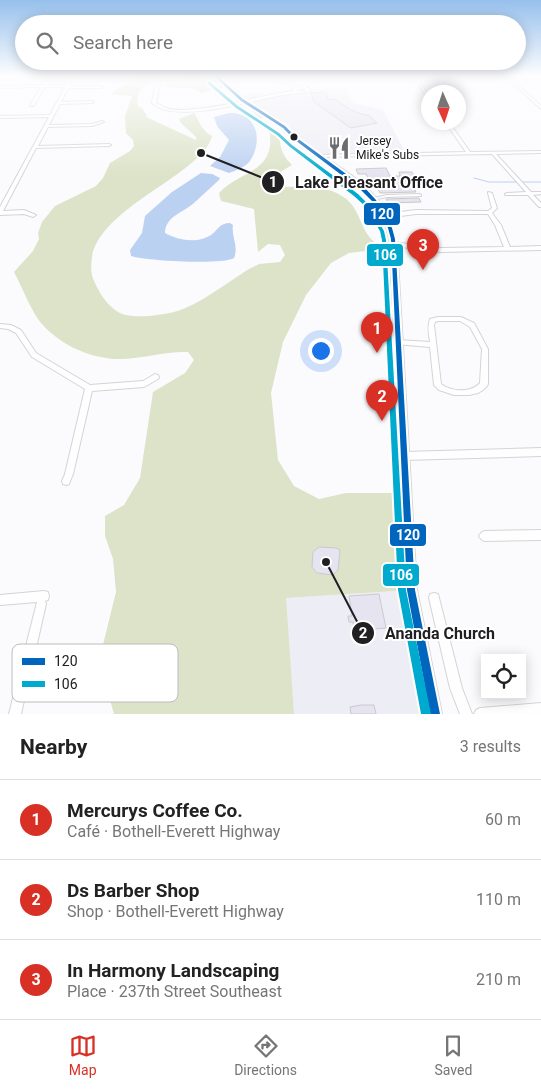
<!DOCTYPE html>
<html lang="en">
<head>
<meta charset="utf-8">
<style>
  body { margin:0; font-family:Roboto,sans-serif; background:#f2f2f2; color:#222 }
  .controls { position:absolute; right:15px; bottom:15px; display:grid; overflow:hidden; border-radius:0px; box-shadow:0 2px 12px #0003 }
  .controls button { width:45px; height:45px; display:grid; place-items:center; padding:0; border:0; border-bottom:1px solid #e0e0e0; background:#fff; color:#222; font:25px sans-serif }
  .compass { position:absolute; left:421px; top:85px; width:45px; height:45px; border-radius:50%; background:#fff; box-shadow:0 2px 12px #0003; rotate:177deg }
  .you { position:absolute; left:320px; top:350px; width:18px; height:18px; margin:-12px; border:4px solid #fff; border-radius:50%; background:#1a73e8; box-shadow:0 0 0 8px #1a73e833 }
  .badge { display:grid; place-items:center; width:32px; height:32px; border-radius:50%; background:#d93025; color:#fff; font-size:16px; font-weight:700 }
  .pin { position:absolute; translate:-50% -41px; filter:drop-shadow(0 1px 2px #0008) }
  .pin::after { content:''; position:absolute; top:26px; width:18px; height:15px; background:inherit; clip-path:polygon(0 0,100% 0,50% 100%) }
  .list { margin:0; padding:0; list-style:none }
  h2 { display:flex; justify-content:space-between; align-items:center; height:65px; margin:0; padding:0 20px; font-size:21px }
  h2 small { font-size:16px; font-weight:400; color:#767676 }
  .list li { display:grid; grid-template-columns:32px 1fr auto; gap:15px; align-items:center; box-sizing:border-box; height:80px; padding:0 20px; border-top:1px solid #e0e0e0 }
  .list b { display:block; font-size:19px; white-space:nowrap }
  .list p { margin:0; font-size:16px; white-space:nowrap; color:#767676 }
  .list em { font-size:16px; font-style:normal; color:#767676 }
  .icon { flex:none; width:28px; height:28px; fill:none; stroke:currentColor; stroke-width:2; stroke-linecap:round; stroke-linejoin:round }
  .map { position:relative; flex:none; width:541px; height:714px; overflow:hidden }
  .search { position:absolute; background:#fff; box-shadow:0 2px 12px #0003; left:15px; right:15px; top:15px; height:55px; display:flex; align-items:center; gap:12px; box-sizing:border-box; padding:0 18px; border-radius:28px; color:#767676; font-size:19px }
  .sheet { height:305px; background:#fff }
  nav { display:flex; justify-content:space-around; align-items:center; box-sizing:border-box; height:70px; border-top:1px solid #e0e0e0; background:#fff; font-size:14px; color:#767676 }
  nav a { display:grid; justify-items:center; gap:2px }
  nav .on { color:#d93025 }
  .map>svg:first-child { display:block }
  .built { fill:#ededf5 }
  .forest { fill:#dce3c8 }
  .water { fill:#bbd1f1 }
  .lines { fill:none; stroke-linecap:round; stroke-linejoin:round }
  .stream { stroke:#bbd1f1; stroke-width:1 }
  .building { fill:#e6e4f0; stroke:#cacacc }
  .minor-casing { stroke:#d4d4d6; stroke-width:2 }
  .major-casing { stroke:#d5d5d7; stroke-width:2 }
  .minor { fill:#fefeff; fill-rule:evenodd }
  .major { fill:#f0ede4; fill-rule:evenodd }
  .bus-1-casing { stroke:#fff; stroke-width:4 }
  .bus-2-casing { stroke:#fff; stroke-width:4 }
  .bus-1 { fill:#0065bd; fill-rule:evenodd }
  .bus-2 { fill:#00a9ce; fill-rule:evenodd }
  .bus-dot { fill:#202022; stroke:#fff; stroke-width:2 }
  .labels { text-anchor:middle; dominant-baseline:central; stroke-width:4; stroke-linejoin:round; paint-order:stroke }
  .far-poi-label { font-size:12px; fill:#202022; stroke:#fff; text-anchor:start }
  .key { fill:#fff; stroke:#bcbcbd; stroke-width:1 }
  .key-label { font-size:14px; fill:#202022 }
  .leader { fill:none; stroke:#202022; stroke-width:2 }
  .callout-dot { fill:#202022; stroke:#fff; stroke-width:2 }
  .mark-label { font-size:15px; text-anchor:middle; font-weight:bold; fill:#fff }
  .callout-label { font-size:16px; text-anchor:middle; font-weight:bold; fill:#202022; stroke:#fff; stroke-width:4; stroke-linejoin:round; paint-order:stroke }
  .line-badge { stroke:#fff; stroke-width:2 }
  .badge-label { font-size:14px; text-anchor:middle; font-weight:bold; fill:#fff }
</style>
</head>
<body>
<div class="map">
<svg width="541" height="714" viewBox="0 0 541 714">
  <rect width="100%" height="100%" fill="#fbfbfe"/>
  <g class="built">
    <polygon points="347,89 353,103 383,110 406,154 318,156 238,97 256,92 263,96 288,90"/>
    <polygon points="411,590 435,714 294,714 285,598"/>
  </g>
  <path class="forest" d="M137,76h20l4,2c22,0 48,-6 66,9l-26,6c-14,-10 -21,-1 -35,-7v-3c-16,-2 -32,5 -28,23l4,2 5,8 -1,1 50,23v-3l-15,-14 -2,-4 15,-6c6,9 7,17 18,23 -4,14 -13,21 -23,29 -28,24 -91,54 -97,92 -1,11 -2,16 3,26 5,11 12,22 23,29 13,8 42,3 56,0 22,-5 54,-30 75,-43l10,-5 21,-2 5,-7 -5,-10 -12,-1 -10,8 -4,-43 -33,-8 -2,-8c23,-24 58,-20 50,-64l5,-1 6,4c-1,14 2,23 12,33l-27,16 1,5c24,3 55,-4 76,10 23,14 15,41 43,52l-5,11 -14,-8 -17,2 -18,10 -25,32 -23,47 -12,51 7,67 16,26 25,13 27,-6h60l5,97 -125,8 8,116h-180l-15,-53 17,-69 -3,-33 -8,-23v-20l19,-11 16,-27 13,-86 32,-19 9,-13 -6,-8c-22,-1 -43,6 -65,7 -30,1 -62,-13 -82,-36 -10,-12 -19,-36 -27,-51l19,-21 6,-12 -1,-6 4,-11 13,-16 41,-20 7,-8 7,-15 20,-12 4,-5 -1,-6 -7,-7 -1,-17 7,-20 -21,-2z"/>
  <g class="water">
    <path d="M229,113c29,-1 34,28 21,48 -3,5 -15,10 -21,12l-19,-7 10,-9 9,-17 -12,-14 -3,-9z"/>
    <path d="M201,173l11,1 8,4 -1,2c-8,7 -16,15 -24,22 -10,10 -30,14 -30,31 12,7 33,11 46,2 7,-5 8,-12 19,-12l3,2c-2,12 6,21 1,33 -12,7 -87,3 -103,-2l-1,-6 12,-17 3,-17 27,-24z"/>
  </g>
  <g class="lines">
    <polyline class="stream" points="474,178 489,182 541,182"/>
  </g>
  <g class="building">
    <polygon points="326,92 328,100 334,99 351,110 364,115 368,115 377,123 351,128 314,102 311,93"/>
    <polygon points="386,168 390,176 400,176 399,172 412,172 417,181 411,183 416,192 380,193 375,183 370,183 366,174 358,174 356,169"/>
    <polygon points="419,198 421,202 388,203 386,199"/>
    <polygon points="319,547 336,548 340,550 338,570 333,575 317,573 312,567 313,552"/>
    <polygon points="379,594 386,628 373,629 374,632 367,633 366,629 354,630 353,622 349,622 348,616 352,616 349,596"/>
    <polygon points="361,705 374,705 376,714 351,714 350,707"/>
  </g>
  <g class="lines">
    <defs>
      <g id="minor">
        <polygon points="71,76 74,76 70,86 101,86 103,87 101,88 68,88 61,102 92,101 94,102 92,103 60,104 49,125 92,124 102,121 104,122 92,126 48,127 38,146 109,144 111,145 109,146 36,148 3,211 24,210 36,215 33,217 24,214 0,215 0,207 49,117 0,118 0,116 50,115 65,87 45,87 34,105 32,106 30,105 41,87 0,88 0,86 66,85"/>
        <polygon points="279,76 283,76 282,80 290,83 299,76 303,76 290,85 279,81"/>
        <path d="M320,76h9l-7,2 -16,9 6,3c-10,5 -23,3 -34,6 -32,6 -81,21 -112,14 -5,-1 -10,-4 -14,-7l3,-16 5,-3 2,1 -3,2 -3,16c3,1 7,4 10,5 9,3 19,2 28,1 34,-2 66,-14 100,-18l-2,-1 3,-3 7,-1zM303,88l4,2 -5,2 -6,-2z"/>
        <polygon points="413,76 416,76 428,95 428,98 427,98"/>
        <polygon points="511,79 541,106 541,109 510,81"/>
        <polygon points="445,122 449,122 470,152 541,151 541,153 496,154 531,192 541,192 541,194 533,195 541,203 541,207 539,207 528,195 505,195 505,194 507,193 526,192 492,154 318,157 316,156 318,155 466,152"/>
        <polygon points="488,192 492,193 497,208 492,213 501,225 510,247 541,246 541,250 441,252 393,246 390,244 393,242 441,248 504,247 495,225 488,214 416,214 385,218 382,216 385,214 416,210 488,211 492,208 488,193"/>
        <polygon points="419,194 421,195 421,196 387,197 372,200 370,199 387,195"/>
        <path d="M438,317h23l13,6 14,26v35l-1,2 -4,4 -5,3 -9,2h-15l-15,-5 -5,-5 -4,-38 -34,-3 -1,-2 1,-2h2l32,2c-1,-7 -3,-15 0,-23zM438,321h22l10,6 12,22 -2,34c-9,10 -28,9 -39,1l-7,-59 1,-3z"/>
        <polygon points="0,324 11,325 21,330 36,353 90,385 143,381 155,374 158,375 159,377 158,379 144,387 92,391 73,474 69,484 66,485 63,484 62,481 65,474 85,389 32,357 16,333 8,329 0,328"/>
        <polygon points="541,448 541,456 404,460 401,459 400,456 401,453 404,452"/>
        <polygon points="541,530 541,540 484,541 481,539 479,536 481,533 484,531"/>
        <polygon points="44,591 48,592 49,596 48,600 45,601 46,604 21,714 9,714 37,602 0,605 0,595"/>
        <polygon points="434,593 438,594 439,598 462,688 472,714 460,714 450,688 429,598 430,594"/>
        <polygon points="541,703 541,714 474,714 476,710 480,708"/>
      </g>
      <path id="major" d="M213,76h5l42,35c17,5 26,18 40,29 29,23 70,40 88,75 7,14 8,30 10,45l19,330 25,124h-14l-23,-124 -15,-330c0,-15 -2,-31 -9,-45 -14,-30 -54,-50 -80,-70 -13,-9 -22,-22 -36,-29l-4,1z"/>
    </defs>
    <use href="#minor" class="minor-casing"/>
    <use href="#major" class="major-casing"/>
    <use href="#minor" class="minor"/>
    <use href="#major" class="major"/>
    <defs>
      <polygon id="bus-1" points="214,76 217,76 243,99 285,126 297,138 364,187 376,200 392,228 395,239 415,590 440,714 430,714 407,590 391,239 388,228 372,201 360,189 295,140 283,128 241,101"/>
      <polygon id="bus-2" points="208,82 210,82 238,106 279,133 292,145 358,194 369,205 384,231 386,240 406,590 431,714 421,714 398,590 382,240 380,231 365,206 354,196 290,147 277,135 236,108 208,84"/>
    </defs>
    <use href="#bus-1" class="bus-1-casing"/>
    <use href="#bus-2" class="bus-2-casing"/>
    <use href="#bus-1" class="bus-1"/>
    <use href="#bus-2" class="bus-2"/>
  </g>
  <linearGradient id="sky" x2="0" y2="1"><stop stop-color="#96c0ec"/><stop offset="0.43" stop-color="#fdfdff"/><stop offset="1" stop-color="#fdfdff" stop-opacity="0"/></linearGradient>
  <rect width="541" height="176" fill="url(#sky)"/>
  <defs>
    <symbol id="restaurant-bare" viewBox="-9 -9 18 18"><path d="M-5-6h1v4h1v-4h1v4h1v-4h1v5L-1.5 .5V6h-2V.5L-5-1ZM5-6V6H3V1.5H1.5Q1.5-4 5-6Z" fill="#6d6d6f" stroke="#fff" stroke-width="2.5" paint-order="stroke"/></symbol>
  </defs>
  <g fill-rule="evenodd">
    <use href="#restaurant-bare" x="323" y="132" width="32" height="32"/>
  </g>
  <circle class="bus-dot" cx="294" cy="137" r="4.5"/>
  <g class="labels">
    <g class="far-poi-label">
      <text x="356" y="141">Jersey<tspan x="356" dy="14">Mike's Subs</tspan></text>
    </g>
  </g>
  <rect x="12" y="644" width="166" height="58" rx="8" class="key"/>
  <rect x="22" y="658" width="23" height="7" fill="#0065bd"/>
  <rect x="22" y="681" width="23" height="6" fill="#00a9ce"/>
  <g class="key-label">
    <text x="54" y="666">120</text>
    <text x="54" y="689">106</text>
  </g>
  <path class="leader" d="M201 153L273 182M326 562L363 633"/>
  <g class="callout-dot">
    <circle cx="201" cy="153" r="5"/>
    <circle cx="326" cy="562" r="5"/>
    <circle cx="273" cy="182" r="12"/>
    <circle cx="363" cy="633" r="12"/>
  </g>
  <g class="mark-label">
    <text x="273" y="187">1</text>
    <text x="363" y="638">2</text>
  </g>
  <g class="callout-label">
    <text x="369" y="188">Lake Pleasant Office</text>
    <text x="440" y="639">Ananda Church</text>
  </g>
  <g class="line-badge">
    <rect x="363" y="202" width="38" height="24" rx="5" fill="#0065bd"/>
    <rect x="366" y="243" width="38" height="24" rx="5" fill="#00a9ce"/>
    <rect x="389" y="523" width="38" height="24" rx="5" fill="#0065bd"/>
    <rect x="382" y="563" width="38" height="24" rx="5" fill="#00a9ce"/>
  </g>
  <g class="badge-label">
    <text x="382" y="219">120</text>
    <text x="385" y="260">106</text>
    <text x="408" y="540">120</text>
    <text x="401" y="580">106</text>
  </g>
</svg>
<div class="controls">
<button><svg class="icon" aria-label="locate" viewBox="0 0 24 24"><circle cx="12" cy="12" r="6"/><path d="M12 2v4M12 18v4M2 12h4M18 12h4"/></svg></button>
</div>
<svg class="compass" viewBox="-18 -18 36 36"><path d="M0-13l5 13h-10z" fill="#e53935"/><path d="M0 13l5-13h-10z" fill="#767676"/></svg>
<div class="you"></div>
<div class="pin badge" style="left:377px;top:353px">1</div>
<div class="pin badge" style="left:382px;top:421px">2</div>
<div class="pin badge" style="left:423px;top:270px">3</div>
<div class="search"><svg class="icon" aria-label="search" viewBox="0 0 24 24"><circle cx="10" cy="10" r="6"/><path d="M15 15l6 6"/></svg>Search here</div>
</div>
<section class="sheet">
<h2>Nearby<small>3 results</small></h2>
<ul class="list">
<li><span class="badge">1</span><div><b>Mercurys Coffee Co.</b><p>Café · Bothell-Everett Highway</p></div><em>60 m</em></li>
<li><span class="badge">2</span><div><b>Ds Barber Shop</b><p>Shop · Bothell-Everett Highway</p></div><em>110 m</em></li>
<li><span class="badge">3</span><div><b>In Harmony Landscaping</b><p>Place · 237th Street Southeast</p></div><em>210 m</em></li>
</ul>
</section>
<nav>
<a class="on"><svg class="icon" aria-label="map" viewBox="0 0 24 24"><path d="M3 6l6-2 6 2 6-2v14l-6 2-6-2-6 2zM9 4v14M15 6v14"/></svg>Map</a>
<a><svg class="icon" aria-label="directions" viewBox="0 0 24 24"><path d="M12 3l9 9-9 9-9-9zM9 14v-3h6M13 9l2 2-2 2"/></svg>Directions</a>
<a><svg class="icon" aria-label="saved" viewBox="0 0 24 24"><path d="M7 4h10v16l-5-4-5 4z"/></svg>Saved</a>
</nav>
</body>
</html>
